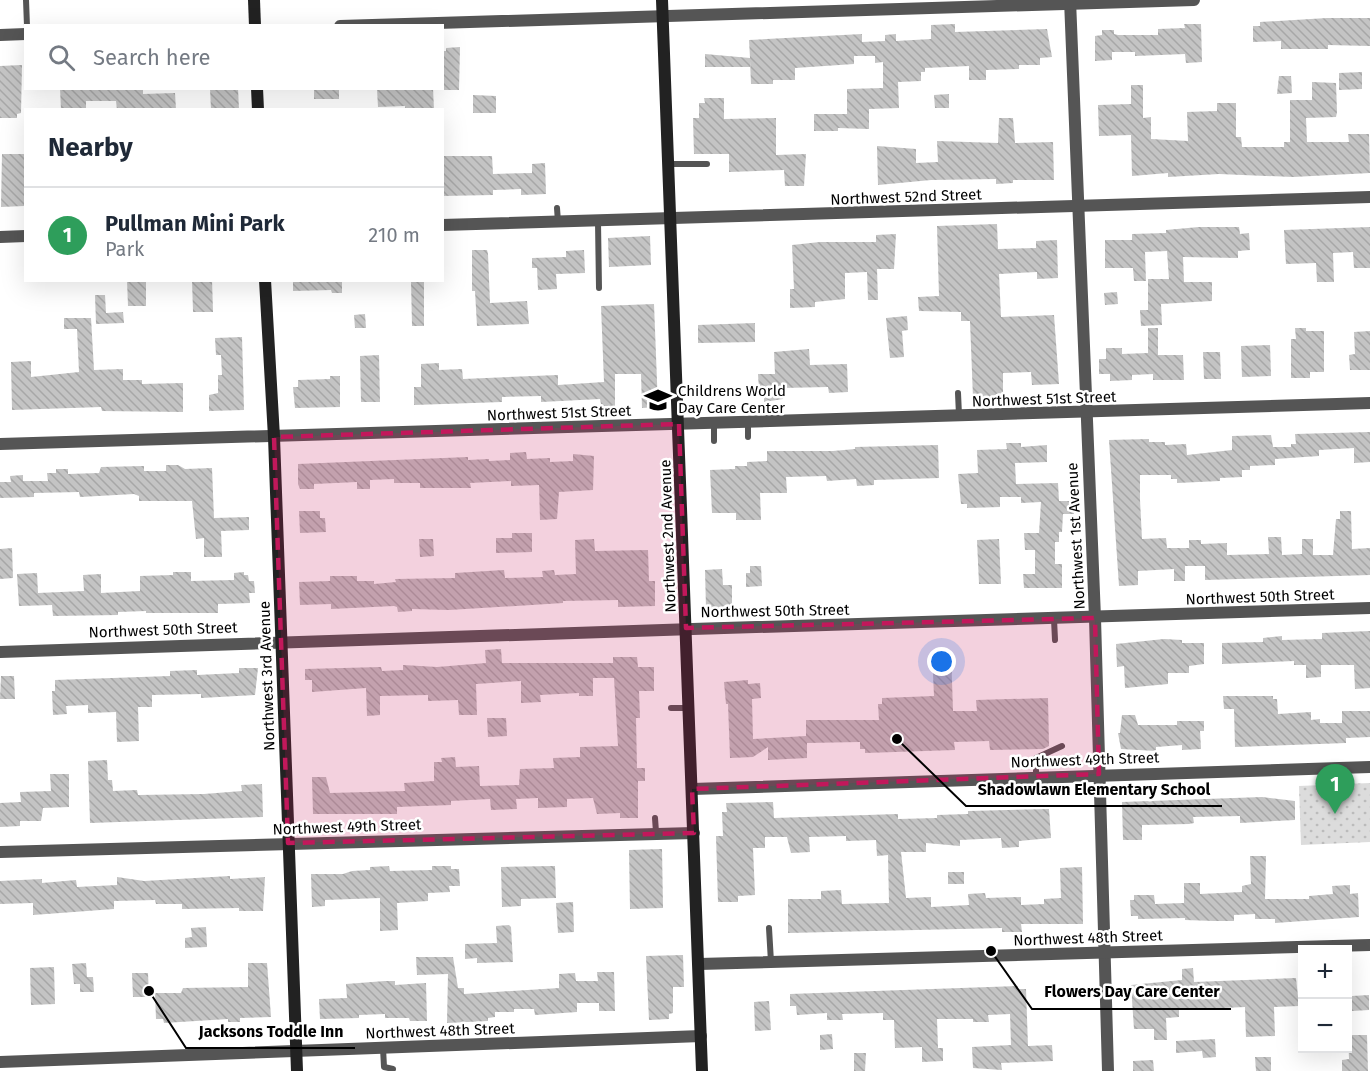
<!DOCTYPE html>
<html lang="en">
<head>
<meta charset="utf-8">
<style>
  body { margin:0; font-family:"Fira Sans",sans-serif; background:#f6f6f7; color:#1f2937 }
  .controls { position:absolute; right:18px; bottom:18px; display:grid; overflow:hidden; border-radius:0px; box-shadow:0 6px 24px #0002 }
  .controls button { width:54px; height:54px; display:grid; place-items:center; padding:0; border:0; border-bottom:2px solid #e0e1e3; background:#fff; color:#1f2937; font:30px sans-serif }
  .you { position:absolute; left:942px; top:662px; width:21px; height:21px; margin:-15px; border:4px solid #fff; border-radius:50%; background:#1a73e8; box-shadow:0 0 0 9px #1a73e833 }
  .badge { display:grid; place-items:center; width:39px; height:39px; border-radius:50%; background:#000; color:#fff; font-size:20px; font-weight:700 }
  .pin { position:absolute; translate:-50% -50px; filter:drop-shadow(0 2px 3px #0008) }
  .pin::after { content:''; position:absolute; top:32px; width:21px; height:18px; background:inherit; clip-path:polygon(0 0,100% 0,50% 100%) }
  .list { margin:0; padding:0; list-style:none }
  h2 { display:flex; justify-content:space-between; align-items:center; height:78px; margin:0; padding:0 24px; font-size:26px }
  h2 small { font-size:20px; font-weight:400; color:#747a83 }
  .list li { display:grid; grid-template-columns:39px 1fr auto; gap:18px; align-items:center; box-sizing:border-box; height:96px; padding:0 24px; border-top:2px solid #e0e1e3 }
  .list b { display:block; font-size:22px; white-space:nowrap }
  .list p { margin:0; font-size:20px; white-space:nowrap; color:#747a83 }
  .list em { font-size:20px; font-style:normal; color:#747a83 }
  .icon { flex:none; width:33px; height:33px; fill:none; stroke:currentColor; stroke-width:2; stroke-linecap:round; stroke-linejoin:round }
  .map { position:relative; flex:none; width:1370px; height:1071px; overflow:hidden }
  .search { position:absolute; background:#fff; box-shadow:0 6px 24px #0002; left:24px; top:24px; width:420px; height:66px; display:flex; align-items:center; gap:15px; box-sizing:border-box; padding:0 21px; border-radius:0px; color:#747a83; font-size:22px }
  .panel { position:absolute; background:#fff; box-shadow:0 6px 24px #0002; left:24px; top:108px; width:420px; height:174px; border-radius:0px }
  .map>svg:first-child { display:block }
  .grass { fill:url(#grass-dots) }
  .building { fill:url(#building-back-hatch) }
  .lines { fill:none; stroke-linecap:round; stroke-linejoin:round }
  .lane { stroke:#555; stroke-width:6 }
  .street { stroke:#555; stroke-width:12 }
  .secondary { stroke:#222; stroke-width:12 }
  .marked { fill:#c2185b; fill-opacity:0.2; stroke:#c2185b; stroke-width:4.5; stroke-dasharray:12 8; stroke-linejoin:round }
  .labels { text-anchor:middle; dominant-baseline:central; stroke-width:5; stroke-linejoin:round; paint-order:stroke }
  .street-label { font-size:15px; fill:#000; stroke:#fff }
  .poi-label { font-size:15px; fill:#000; stroke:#fff; text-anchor:start }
  .leader { fill:none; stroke:#000; stroke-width:2 }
  .callout-dot { fill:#000; stroke:#fff; stroke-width:2 }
  .callout-label { font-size:16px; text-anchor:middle; font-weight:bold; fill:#000; stroke:#fff; stroke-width:5; stroke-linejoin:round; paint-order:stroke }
</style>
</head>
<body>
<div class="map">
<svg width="1370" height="1071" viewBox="0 0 1370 1071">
  <defs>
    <pattern id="grass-dots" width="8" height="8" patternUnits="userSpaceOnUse" patternTransform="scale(1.5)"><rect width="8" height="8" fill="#dcdcdc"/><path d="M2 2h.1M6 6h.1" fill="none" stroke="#bbb" stroke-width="1.8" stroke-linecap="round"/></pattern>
    <pattern id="building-back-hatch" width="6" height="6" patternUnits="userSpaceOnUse" patternTransform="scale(1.5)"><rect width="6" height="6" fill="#c4c4c4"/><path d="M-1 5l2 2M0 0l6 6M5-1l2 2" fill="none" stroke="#a7a7a7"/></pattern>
  </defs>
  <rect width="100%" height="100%" fill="#fff"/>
  <polygon class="grass" points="1370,783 1370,842 1301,845 1299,786"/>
  <g class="building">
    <polygon points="1327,18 1370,18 1370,46 1328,45 1328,49 1281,49 1281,41 1253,42 1253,26 1260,26 1260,22"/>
    <polygon points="955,24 955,32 1047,29 1052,57 1040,58 1040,65 1019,65 1019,69 986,70 986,80 969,80 969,66 925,68 925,72 921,72 921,81 898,82 899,108 869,109 869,129 838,128 838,131 814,131 814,114 847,114 847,89 883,88 883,62 875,63 875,56 854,56 854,64 795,68 795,80 773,80 773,84 751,84 750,61 750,67 705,67 705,54 750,58 749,40 862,34 862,42 885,41 885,35 896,34 896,41 931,39 931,25"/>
    <polygon points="1184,24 1201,24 1202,62 1186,63 1185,54 1135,56 1135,52 1112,52 1112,60 1095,61 1095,36 1102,35 1102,30 1114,30 1114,34 1118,35 1158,35 1158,29 1185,28"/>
    <polygon points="460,47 459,90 442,90 442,51 446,51 446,48"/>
    <polygon points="22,65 21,113 17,114 17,118 0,118 0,66"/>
    <polygon points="1362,72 1362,89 1339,90 1339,73"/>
    <polygon points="1279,76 1291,76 1292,93 1277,94"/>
    <polygon points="1312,82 1336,83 1337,112 1336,117 1306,118 1307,142 1349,142 1348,134 1369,134 1370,173 1293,177 1219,174 1168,177 1168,173 1132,176 1131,135 1099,136 1098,105 1131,104 1131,85 1143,85 1143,118 1151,117 1151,139 1188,141 1187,112 1217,111 1217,103 1236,103 1236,137 1241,137 1242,147 1284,147 1284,142 1290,142 1290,100 1312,100"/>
    <polygon points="60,88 143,88 143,94 175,93 176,110 117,110 116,101 86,101 86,110 61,110"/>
    <polygon points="210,88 238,88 239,110 211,110"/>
    <rect x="314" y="88" width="25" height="11"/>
    <polygon points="433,88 434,110 405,110 405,106 378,107 377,89"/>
    <polygon points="949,94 949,108 935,108 934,95"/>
    <polygon points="473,95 496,96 496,113 473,113"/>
    <polygon points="704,98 724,98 724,119 776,118 776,155 806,154 804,186 785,186 784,170 729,172 729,154 694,154 693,118 699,118 699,103 705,103"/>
    <polygon points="999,118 1013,118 1015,143 1053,142 1054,180 1013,180 1013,183 996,184 996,179 931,180 878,185 877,146 916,149 916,163 938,162 937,141 998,143"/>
    <polygon points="2,154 25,154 24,206 1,207"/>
    <polygon points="442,156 492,156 493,174 532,173 532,164 545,163 546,194 521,195 521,189 493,190 493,195 442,196"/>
    <polygon points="997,224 998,249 1036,248 1036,241 1057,240 1058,278 1037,279 1037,272 999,274 1001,317 1054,315 1059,384 1032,385 1031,372 1003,373 1003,397 973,398 970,321 961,321 961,312 919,311 918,297 939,296 937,226"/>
    <polygon points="1199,227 1239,227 1240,234 1249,233 1250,250 1238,251 1238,258 1183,257 1184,282 1212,282 1212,301 1161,304 1162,325 1141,326 1140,310 1148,310 1148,279 1169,279 1167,251 1145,252 1146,281 1134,281 1133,268 1105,268 1105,240 1132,240 1132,234 1166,233 1166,230"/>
    <polygon points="1370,227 1370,268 1354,268 1353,252 1333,253 1334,282 1317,282 1316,263 1286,264 1284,230"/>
    <polygon points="896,234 894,269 877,269 878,300 868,300 867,272 845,273 845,299 815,302 815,307 790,308 790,289 794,289 792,245 820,242 876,242 876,235"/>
    <polygon points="650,236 651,265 609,267 608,238"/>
    <polygon points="472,250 487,250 488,254 490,303 527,301 529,324 477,326 475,291 472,291"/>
    <polygon points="584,250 585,273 556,274 557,289 538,290 537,268 532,268 532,258 566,257 566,251"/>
    <polygon points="127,280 146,280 146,306 128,306"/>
    <polygon points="192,280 212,280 213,312 193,312"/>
    <polygon points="293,280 342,280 342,293 332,293 331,290 293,291"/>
    <polygon points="411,280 424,280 424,326 412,326"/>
    <polygon points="1117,292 1118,304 1105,305 1104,293"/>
    <polygon points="95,295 105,295 106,313 123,312 124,323 96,324"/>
    <polygon points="654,304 658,407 642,408 641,374 615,374 615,409 602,409 600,399 541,402 541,396 502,397 502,402 414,405 414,387 421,387 421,364 439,363 439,370 462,369 463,379 558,375 558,385 604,382 601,306"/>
    <polygon points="365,314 366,328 355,328 354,315"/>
    <polygon points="907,316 908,330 902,331 904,357 890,358 886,318"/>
    <polygon points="64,318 91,318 94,370 123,369 123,380 142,380 142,384 183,383 183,412 102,411 101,407 12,410 11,362 31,361 31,377 79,372 77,329 64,329"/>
    <polygon points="755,323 755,342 698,343 698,325"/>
    <polygon points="1148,328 1158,328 1158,355 1183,355 1184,380 1153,380 1153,374 1132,375 1132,380 1110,381 1110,374 1099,374 1099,359 1106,359 1106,348 1122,348 1122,354 1148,353"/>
    <polygon points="1295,328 1306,328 1306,331 1324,331 1324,372 1310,372 1310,378 1291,378 1291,339 1296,339"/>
    <polygon points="1370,331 1370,370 1350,370 1349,355 1355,354 1354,332"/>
    <polygon points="242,337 244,410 209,411 209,395 218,393 218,375 222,375 221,355 216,355 215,338"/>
    <polygon points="1270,345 1271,376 1242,377 1241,346"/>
    <polygon points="809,349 810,365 847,364 848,392 829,393 828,387 782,388 783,399 764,402 764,390 759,390 758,374 775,374 774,352"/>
    <polygon points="1203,352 1220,352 1221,379 1204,379"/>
    <polygon points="379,355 380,402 361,402 360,356"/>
    <polygon points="330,376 340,376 340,407 295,408 293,387 298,387 298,380 330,379"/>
    <polygon points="1370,432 1370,462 1354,463 1354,448 1319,450 1319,456 1275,459 1275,465 1250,466 1250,470 1242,470 1242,477 1220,478 1220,481 1177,483 1177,479 1171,479 1171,475 1140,475 1140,500 1142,539 1166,538 1167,548 1189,548 1189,540 1201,540 1201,544 1227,543 1227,555 1269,554 1268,537 1281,537 1282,555 1302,554 1302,539 1313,539 1313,555 1333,555 1336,519 1340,519 1340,511 1351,511 1352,549 1370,548 1370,575 1205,580 1205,566 1185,566 1185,581 1174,581 1174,569 1138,571 1138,585 1119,586 1109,440 1149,439 1149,442 1165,442 1165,445 1186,444 1187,455 1232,450 1232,436 1271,435 1273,447 1291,447 1291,444 1296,444 1295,434"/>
    <polygon points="1006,443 1021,443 1021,447 1047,445 1047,462 1015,463 1016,484 1058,483 1059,501 1073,501 1074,514 1063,514 1062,532 1059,532 1059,542 1055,542 1055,564 1062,564 1062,588 1024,588 1023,574 1035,574 1035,550 1025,550 1024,533 1039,533 1041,502 1021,503 1021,497 1000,497 1000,507 967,508 967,504 961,504 958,474 978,473 977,450 1007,449"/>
    <polygon points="938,445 939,478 874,480 874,485 857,486 856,479 827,481 826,476 786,477 787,493 760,493 761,520 736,520 736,513 712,513 710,470 735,469 735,466 747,466 747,462 767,461 767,451 833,451 855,449 855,447"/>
    <polygon points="526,452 527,459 550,458 550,462 573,461 573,454 594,456 593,490 559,492 557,519 540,520 539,485 511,486 511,481 470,483 471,488 420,488 420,483 394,483 394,479 370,480 370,489 357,489 357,482 314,484 314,489 300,489 298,484 298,464 468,457 468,460 489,459 489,461 510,460 510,453"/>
    <polygon points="166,465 178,465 185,469 212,468 214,518 249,517 249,530 221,531 222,557 204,557 204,538 196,539 192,501 139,501 139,496 134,494 80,497 79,492 34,493 34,497 0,498 0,482 11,482 10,476 23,475 23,481 48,481 47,473 56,473 56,469 68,469 68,474 99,473 101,467 144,466 144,471 166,471"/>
    <polygon points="299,511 320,511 320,518 325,518 326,532 300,533"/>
    <polygon points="512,533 532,533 532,552 496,553 496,538 512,538"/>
    <polygon points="419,539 433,539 434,556 420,557"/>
    <polygon points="594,539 595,551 648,550 649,581 655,581 655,606 618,607 618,600 563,601 563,603 449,610 412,609 412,611 398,612 397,607 394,606 331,609 331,604 300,605 299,582 330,581 330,576 357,576 357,581 374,581 374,584 396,582 395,579 455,578 455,573 504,570 505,578 543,577 542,571 554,570 555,575 576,574 575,540"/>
    <polygon points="999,539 1001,584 979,584 977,540"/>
    <polygon points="12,548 13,578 0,579 0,549"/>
    <polygon points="750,566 761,566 762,586 746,587 746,573 750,573"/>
    <polygon points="722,569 723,585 732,585 732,608 706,608 705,570"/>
    <polygon points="173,572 191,572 191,581 234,580 234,573 244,572 244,575 248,575 249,581 254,581 255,593 249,593 250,603 218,604 218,613 146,613 146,611 118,612 118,615 53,616 52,605 19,606 17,574 37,573 38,593 84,591 83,575 101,574 101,593 140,591 140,576 173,575"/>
    <polygon points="1370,631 1370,688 1355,689 1354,665 1321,665 1321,677 1306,678 1306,665 1294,665 1294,661 1222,664 1222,643 1263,642 1263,638 1282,636 1282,640 1322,639 1322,633"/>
    <polygon points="1164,639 1182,640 1182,643 1204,643 1204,664 1189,666 1189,673 1168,673 1168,684 1125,688 1124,666 1117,667 1116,644"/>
    <polygon points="501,649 502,663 613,663 613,657 637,657 638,667 654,667 654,691 639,691 640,718 636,718 637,768 645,768 645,781 638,781 638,818 620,818 620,813 597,814 593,798 567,799 567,807 538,808 538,798 516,799 517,809 491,810 490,799 451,801 451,805 397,807 397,814 313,814 312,777 326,777 330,793 405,791 404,783 434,781 434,762 442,762 441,758 455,757 456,767 479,766 480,786 519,785 520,769 554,768 553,758 580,757 580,747 618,746 614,678 593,678 593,696 579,696 579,693 540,695 541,702 521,703 521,681 476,684 477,715 459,715 458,700 428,701 428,695 380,696 380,715 367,716 366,688 312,692 312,680 305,680 305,669 381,667 382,671 403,670 403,665 437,667 486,663 485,650"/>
    <polygon points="951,651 953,711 977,711 976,700 1048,698 1049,746 1043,749 990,750 989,741 954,742 955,750 865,753 865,749 860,749 860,742 807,743 807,758 768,760 768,747 753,757 730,758 728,704 726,704 724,682 748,680 748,684 760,683 761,698 752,699 753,739 806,736 806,720 879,720 878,704 882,704 882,698 934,696 932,652"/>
    <polygon points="239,668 258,668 255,695 201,698 201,694 152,695 152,707 138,707 139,741 117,742 116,712 88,713 88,705 66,706 67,714 53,715 52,691 55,691 55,680 170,676 170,671 197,670 197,675 239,673"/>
    <polygon points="1,676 14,676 15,699 0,699"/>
    <polygon points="1223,696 1273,696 1273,699 1277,699 1278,714 1311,712 1311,720 1320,719 1320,723 1342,723 1342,711 1370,711 1370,737 1346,738 1346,743 1235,747 1234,709 1224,709"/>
    <polygon points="1122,715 1135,715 1138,725 1177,725 1177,721 1204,721 1204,731 1200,731 1201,749 1182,750 1182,745 1156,747 1156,751 1121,749 1118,733 1120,733"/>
    <polygon points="487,718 506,718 507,736 488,737"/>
    <polygon points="107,760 108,780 112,780 113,791 137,790 138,795 204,794 242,791 241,785 262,784 263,817 90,823 88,761"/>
    <polygon points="50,774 69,774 69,807 43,808 41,821 20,821 20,826 0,827 0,803 21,802 20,792 51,791"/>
    <polygon points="1262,797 1295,801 1295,820 1240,823 1240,816 1193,817 1194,823 1189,824 1142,825 1142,840 1123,840 1122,802"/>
    <polygon points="773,802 774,818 898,814 898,819 937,818 937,815 968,814 968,811 1049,809 1051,838 1019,841 1019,847 1002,848 1001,838 960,840 960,846 926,843 926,852 901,852 906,898 931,897 931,907 969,905 968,894 985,893 986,898 1021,897 1021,905 1044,904 1044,899 1061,898 1060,868 1082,867 1083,924 1021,924 1022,932 1002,932 1002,928 788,933 788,899 821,899 821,891 841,890 842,904 889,903 888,855 877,856 876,840 846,841 846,836 809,837 810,852 791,853 787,837 765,837 765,848 753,848 755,895 738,896 738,902 718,902 716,836 723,836 722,812 727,812 726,803"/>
    <polygon points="662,849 663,908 630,909 629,850"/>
    <polygon points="1250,856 1266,856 1265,899 1309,899 1309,896 1333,894 1332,886 1350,885 1350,894 1358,893 1359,917 1275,923 1275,919 1255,919 1255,914 1234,915 1234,921 1214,921 1185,920 1185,918 1138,919 1138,916 1131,916 1130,900 1134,900 1134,895 1154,895 1155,904 1184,903 1184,883 1200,883 1200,894 1242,892 1242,886 1251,884"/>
    <polygon points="389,866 390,871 432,870 432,866 451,866 451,869 459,869 460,886 449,886 450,892 428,893 428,901 397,903 398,930 380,931 380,898 325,900 325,906 312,907 311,874 343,874 352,871 370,870 370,867"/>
    <polygon points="555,866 556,898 521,899 521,906 502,907 501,867"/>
    <rect x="948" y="872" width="16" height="12"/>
    <polygon points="230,876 230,879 265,877 263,911 239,911 239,908 182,909 182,904 156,904 155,900 114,901 114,909 33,915 33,903 0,904 0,881 42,879 42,883 76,880 77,887 117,885 117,877 144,881"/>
    <polygon points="573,902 574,932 558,933 556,903"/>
    <polygon points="509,925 511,927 513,962 477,963 477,958 465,959 465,944 497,943 496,926"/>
    <polygon points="206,927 207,947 185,948 185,938 192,937 191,928"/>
    <polygon points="683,955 684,987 673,987 673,1013 669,1014 669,1019 649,1020 646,956"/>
    <polygon points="416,957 453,957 458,988 464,988 464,994 559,988 559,974 575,973 576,981 598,981 597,972 614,972 615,1011 599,1011 599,1003 577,1003 577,1012 535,1015 534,1009 514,1009 514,1012 495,1012 495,1017 488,1018 488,1021 447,1023 448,974 417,975"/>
    <polygon points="86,963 87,977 93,977 94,992 80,992 80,984 74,984 72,964"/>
    <polygon points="248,963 267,963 271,1017 240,1018 240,1022 228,1022 228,1019 164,1023 163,1019 156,1019 155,993 181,993 183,988 248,987"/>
    <polygon points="54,967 55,1004 31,1005 30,968"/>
    <polygon points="1193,968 1194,982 1296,978 1299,1006 1274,1007 1275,1036 1246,1037 1245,1007 1179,1010 1179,1017 1166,1018 1167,1040 1154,1040 1154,1029 1134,1029 1131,985 1182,980 1182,969"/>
    <polygon points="132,973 148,973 149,997 133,997"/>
    <polygon points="385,981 395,981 395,985 426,983 427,1021 410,1021 409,1018 385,1018 385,1014 359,1015 359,1018 320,1019 319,999 347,998 346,984"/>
    <polygon points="1018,986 1018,989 1026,989 1028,1046 1052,1045 1053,1061 1001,1063 1002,1070 973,1068 972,1047 1011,1045 1010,1014 988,1015 989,1022 973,1022 973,1019 937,1019 938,1048 943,1048 943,1061 922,1062 922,1047 895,1048 894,1020 883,1020 883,1013 842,1014 843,1020 827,1020 827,1013 797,1015 796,1006 790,1006 790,994"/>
    <polygon points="1369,995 1369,1010 1352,1011 1352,996"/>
    <polygon points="769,1001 771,1030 755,1031 754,1002"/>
    <polygon points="832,1034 833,1049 820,1050 820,1035"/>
    <polygon points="1348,1035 1367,1035 1368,1071 1342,1071 1342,1060 1349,1059"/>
    <polygon points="1215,1039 1216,1057 1203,1058 1202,1051 1176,1053 1176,1041"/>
    <polygon points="854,1053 866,1053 865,1071 854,1071"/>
    <polygon points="1255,1057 1271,1057 1271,1071 1256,1071"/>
    <polygon points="1153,1060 1154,1071 1133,1071 1133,1061"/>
  </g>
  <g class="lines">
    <g class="lane">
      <polyline points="26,0 27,26"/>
      <polyline points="668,164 707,164"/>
      <polyline points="557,208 558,222"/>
      <polyline points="598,222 599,288"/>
      <polyline points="958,393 959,415"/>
      <polyline points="748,422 748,437"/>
      <polyline points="714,423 714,441"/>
      <polyline points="1054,619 1055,640"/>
      <polyline points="671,708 689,708"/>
      <polyline points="1036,776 1036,758 1062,746"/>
      <polyline points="655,818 656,832"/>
      <polyline points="769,928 771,962"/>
      <polyline points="383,1048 384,1067 393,1069"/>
    </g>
    <g class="street">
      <polyline points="1070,0 1095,618 1108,1071"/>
      <polyline points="340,26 1194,0"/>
      <polyline points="0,35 26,34"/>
      <polyline points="442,225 1370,197"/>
      <polyline points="0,237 26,236"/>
      <polyline points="0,444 1370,403"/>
      <path d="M0,652c457,-19 913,-27 1370,-44"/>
      <polyline points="692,789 1370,767"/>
      <polyline points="0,852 694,833"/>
      <polyline points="699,964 1370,945"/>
      <polyline points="0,1062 701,1036"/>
    </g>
    <g class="secondary">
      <polyline points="254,0 255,26"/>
      <polyline points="662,0 702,1071"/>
      <polyline points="257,88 258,110"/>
      <polyline points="265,280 274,437 297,1071"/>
    </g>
  </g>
  <path class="marked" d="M679,424l7,204 409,-10 4,156 -407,15 2,44 -406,10 -14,-406z"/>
  <defs>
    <symbol id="school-bare" viewBox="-9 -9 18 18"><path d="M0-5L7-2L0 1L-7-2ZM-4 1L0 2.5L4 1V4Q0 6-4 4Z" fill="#000" stroke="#fff" stroke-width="2.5" paint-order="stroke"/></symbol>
  </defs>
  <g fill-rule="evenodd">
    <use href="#school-bare" x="639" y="381" width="38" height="38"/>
  </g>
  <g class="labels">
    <g class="street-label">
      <text transform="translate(906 197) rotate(-2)">Northwest 52nd Street</text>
      <text transform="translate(1044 399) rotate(-2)">Northwest 51st Street</text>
      <text transform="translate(559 413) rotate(-2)">Northwest 51st Street</text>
      <text transform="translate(668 536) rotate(-92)">Northwest 2nd Avenue</text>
      <text transform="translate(1076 536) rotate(-93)">Northwest 1st Avenue</text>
      <text transform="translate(1260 597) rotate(-2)">Northwest 50th Street</text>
      <text transform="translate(775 611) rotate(-1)">Northwest 50th Street</text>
      <text transform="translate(163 630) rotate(-2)">Northwest 50th Street</text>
      <text transform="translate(267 676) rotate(-92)">Northwest 3rd Avenue</text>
      <text transform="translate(1085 760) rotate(-2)">Northwest 49th Street</text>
      <text transform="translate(347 827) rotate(-2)">Northwest 49th Street</text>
      <text transform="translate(1088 938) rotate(-2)">Northwest 48th Street</text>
      <text transform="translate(440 1031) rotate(-2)">Northwest 48th Street</text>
    </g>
    <g class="poi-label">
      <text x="678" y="391">Childrens World<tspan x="678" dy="17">Day Care Center</tspan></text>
    </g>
  </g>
  <path class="leader" d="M897 739L966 806H1222M991 951L1032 1009H1231M149 991L186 1048H355"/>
  <g class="callout-dot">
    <circle cx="897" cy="739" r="6"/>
    <circle cx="991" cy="951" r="6"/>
    <circle cx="149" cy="991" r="6"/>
  </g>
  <g class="callout-label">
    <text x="1094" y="795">Shadowlawn Elementary School</text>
    <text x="1132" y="997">Flowers Day Care Center</text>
    <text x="271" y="1037">Jacksons Toddle Inn</text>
  </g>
</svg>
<div class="controls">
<button>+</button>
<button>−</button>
</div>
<div class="you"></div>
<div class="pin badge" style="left:1335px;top:814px;background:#2e9e5b">1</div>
<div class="search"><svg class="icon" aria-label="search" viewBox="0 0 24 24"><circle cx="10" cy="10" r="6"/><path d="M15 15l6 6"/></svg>Search here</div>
<section class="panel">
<h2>Nearby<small></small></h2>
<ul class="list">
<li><span class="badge" style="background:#2e9e5b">1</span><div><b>Pullman Mini Park</b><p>Park</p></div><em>210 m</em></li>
</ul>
</section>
</div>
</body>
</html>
